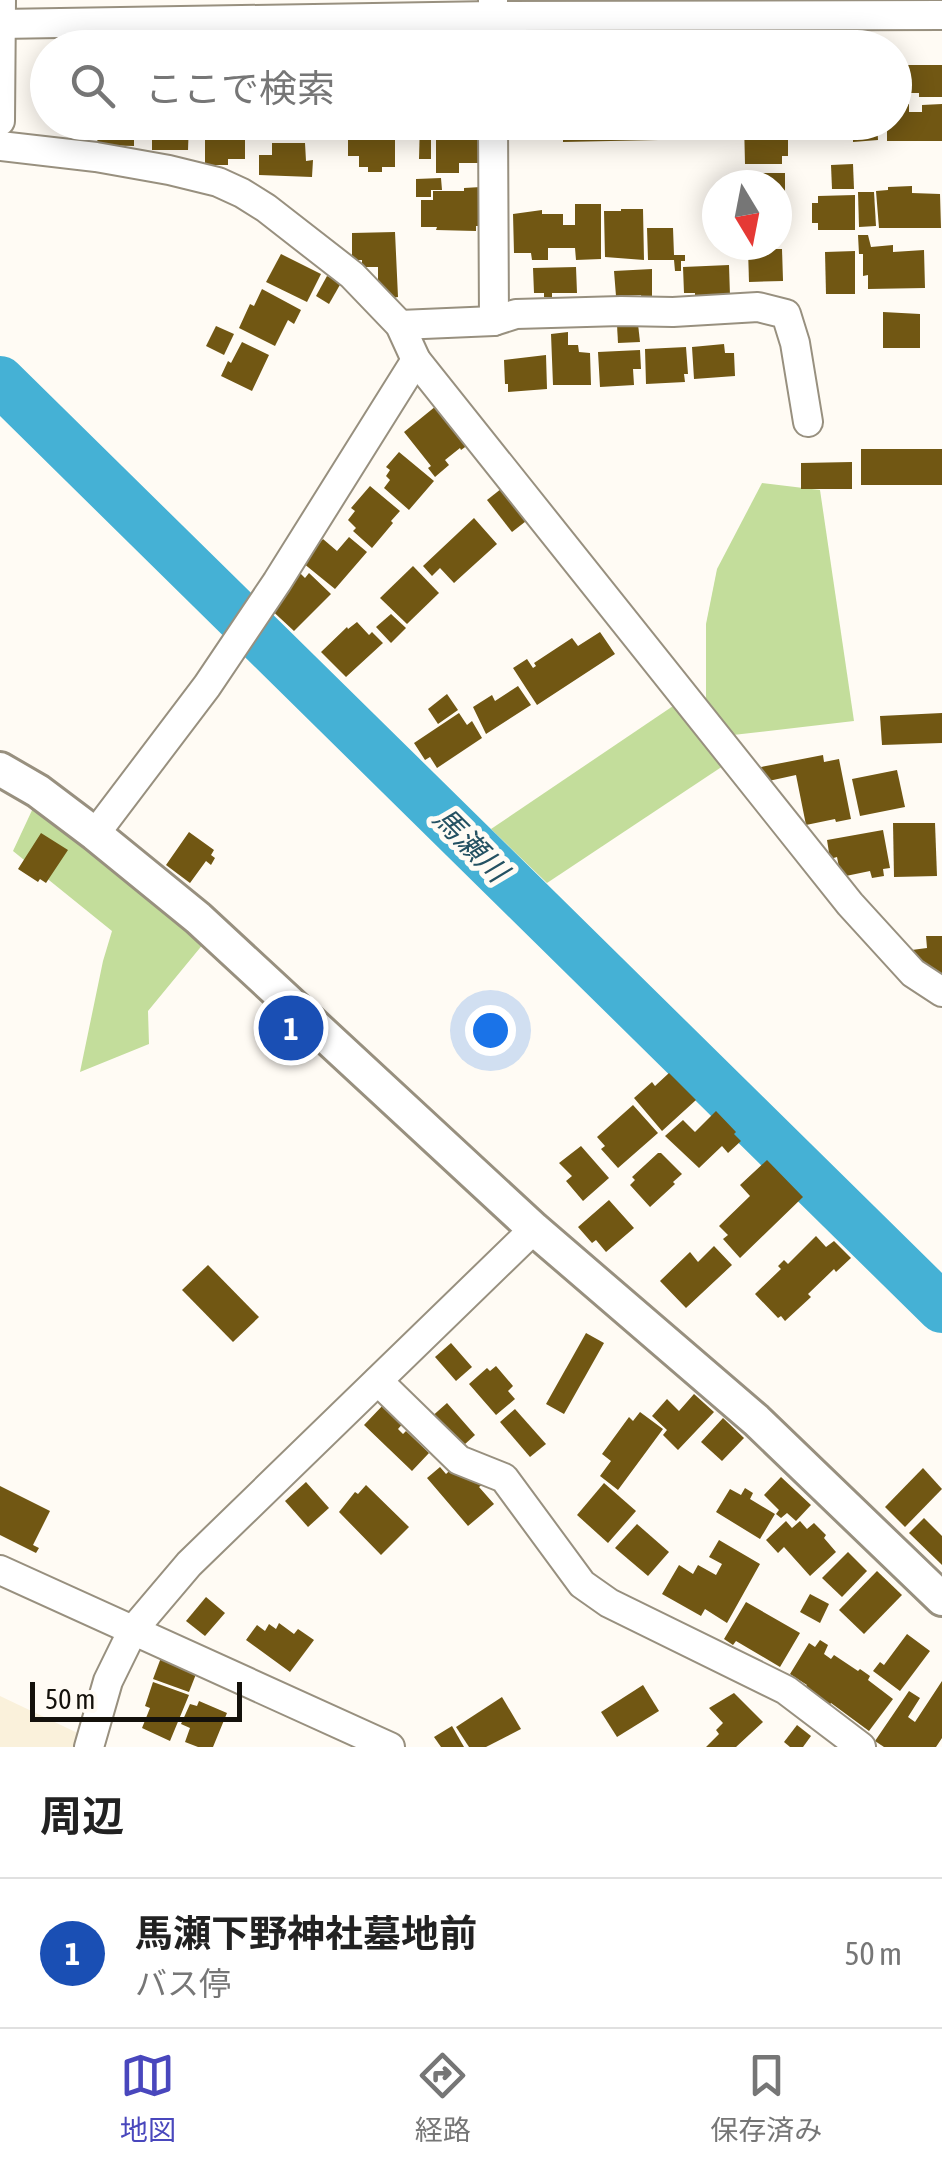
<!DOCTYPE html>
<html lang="ja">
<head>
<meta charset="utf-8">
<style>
  body { margin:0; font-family:"Asap Condensed","Noto Sans JP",sans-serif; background:#f6f6f6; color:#222 }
  .compass { position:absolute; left:702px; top:170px; width:90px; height:90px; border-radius:50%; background:#fff; box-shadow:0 5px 25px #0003; rotate:170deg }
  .scale { position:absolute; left:30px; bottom:25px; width:212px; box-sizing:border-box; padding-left:10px; border:5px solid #14110b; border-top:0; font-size:28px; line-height:35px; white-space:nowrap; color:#14110b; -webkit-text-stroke:8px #fffbf4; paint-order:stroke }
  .you { position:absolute; left:490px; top:1030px; width:35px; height:35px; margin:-25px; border:8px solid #fff; border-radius:50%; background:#1a73e8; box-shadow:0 0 0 15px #1a73e833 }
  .badge { display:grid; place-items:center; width:65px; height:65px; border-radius:50%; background:#4947bd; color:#fff; font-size:32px; font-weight:700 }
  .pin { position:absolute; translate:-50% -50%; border:5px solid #fff; box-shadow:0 2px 10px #0006 }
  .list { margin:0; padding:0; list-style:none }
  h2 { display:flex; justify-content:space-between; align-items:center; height:130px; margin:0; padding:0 40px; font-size:42px }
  h2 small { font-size:32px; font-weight:400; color:#767676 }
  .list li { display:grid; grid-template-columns:65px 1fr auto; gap:30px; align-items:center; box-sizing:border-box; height:150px; padding:0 40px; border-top:2px solid #e0e0e0 }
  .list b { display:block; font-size:38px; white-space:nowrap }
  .list p { margin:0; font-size:32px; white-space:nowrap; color:#767676 }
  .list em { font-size:32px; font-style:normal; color:#767676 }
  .icon { flex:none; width:55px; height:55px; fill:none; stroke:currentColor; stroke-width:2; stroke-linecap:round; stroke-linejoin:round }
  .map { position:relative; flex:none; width:942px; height:1747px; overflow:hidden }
  .search { position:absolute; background:#fff; box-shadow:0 5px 25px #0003; left:30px; right:30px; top:30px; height:110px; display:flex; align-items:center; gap:25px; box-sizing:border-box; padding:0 35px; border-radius:55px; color:#767676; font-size:38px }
  .sheet { height:280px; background:#fff }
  nav { display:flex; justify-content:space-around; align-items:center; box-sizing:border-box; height:140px; border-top:2px solid #e0e0e0; background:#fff; font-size:28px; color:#767676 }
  nav a { display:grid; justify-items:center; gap:5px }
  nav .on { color:#4947bd }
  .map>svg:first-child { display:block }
  .industrial { fill:#faf1db }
  .green { fill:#c3dd9b }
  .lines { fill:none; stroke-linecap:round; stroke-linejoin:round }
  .river { stroke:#45b1d5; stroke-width:50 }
  .building { fill:#715713 }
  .minor-casing { stroke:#98907f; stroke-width:32 }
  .tertiary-casing { stroke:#98907f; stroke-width:38 }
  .minor { stroke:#fff; stroke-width:28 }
  .tertiary { stroke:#fff; stroke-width:32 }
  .labels { text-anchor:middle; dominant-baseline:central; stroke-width:10; stroke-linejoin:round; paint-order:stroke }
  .water-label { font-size:30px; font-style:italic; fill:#245162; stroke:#fffbf4 }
</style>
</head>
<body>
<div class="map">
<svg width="942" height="1747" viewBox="0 0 942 1747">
  <rect width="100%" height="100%" fill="#fffbf4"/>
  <polygon class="industrial" points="0,1696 86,1737 82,1747 0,1747"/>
  <g class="green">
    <polygon points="762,483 820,490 854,721 733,735 706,703 706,624 717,569"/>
    <polygon points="676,704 723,766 547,883 491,829"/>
    <polygon points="34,806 204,943 148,1011 149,1044 80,1072 103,961 112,931 13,851"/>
  </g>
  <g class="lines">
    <polyline class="river" points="0,381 942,1308"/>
  </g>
  <g class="building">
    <polygon points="469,31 479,32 479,48 418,48 419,35 469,34"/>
    <polygon points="727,38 728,48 674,48 674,39"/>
    <polygon points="897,65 942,65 942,97 919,97 919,93 897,93 897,86 894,86 894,67"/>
    <polygon points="909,104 909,112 922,112 922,105 942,104 942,141 887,141 887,122 894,122 894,105"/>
    <polygon points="90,122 134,122 134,146 98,145 97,138 90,138"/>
    <polygon points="152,122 189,122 188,150 152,150"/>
    <polygon points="205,122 245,122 245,159 228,159 228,165 205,165"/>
    <polygon points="266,122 307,122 303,130 319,130 320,139 299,140 299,130 275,130 275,135 255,137 255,129 266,129"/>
    <polygon points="420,122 431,122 431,159 419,159"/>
    <polygon points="563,122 607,122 608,134 608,122 705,122 706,139 563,142"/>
    <polygon points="744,122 785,122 785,131 780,131 781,137 788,137 788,156 782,156 782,164 745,164"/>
    <polygon points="839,122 877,122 878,140 853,142 853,139 840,139"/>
    <polygon points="436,123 478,123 478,163 459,163 459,173 436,173"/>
    <polygon points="395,131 395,167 382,167 382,172 368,172 368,167 359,167 359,156 348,156 348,132"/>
    <polygon points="272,143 305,143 306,161 313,160 312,177 259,175 259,155 272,155"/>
    <polygon points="853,164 854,189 832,189 831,165"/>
    <polygon points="756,173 785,173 785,218 777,218 777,185 756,185"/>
    <polygon points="441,178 442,190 431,190 431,197 416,197 416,179"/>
    <polygon points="912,186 912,193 940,194 941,228 879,228 876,191 888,190 888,187"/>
    <polygon points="481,187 481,226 476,226 476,231 436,230 437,227 421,227 421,200 433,200 433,191 464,191 464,188"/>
    <polygon points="858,192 874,192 876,226 859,227"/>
    <polygon points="855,195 855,230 818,230 818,223 812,223 812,203 818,203 818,196"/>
    <polygon points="575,204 601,204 601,259 576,260 575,248 548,248 548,260 532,260 531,253 514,253 513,214 542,210 542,214 563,214 563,225 575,225"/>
    <polygon points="621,209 643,209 644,260 605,257 604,211 621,211"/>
    <polygon points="647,228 673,228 674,255 685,255 685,261 681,261 681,271 675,271 674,260 648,260"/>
    <polygon points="395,232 398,297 392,298 378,285 378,267 362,267 362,260 352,260 352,233"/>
    <polygon points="858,235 868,235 871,247 893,245 893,252 924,250 925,288 868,289 868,275 863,276 863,254 859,254"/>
    <polygon points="748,249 782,249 783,281 749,282"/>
    <polygon points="855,251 855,294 826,294 825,252"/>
    <polygon points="281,254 321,274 307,302 266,282"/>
    <polygon points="729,265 730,296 695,297 695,293 684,293 683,267"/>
    <polygon points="576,267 577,293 552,293 552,297 544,297 544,293 534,293 533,268"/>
    <polygon points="652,269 652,300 642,300 641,295 616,296 614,271"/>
    <polygon points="327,276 341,283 329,304 316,296"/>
    <polygon points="262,289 301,310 294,324 288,320 275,346 239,328 250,304 254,306"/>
    <polygon points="883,312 920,314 920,348 883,348"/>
    <polygon points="638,324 640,342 618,343 617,325"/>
    <polygon points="216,326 234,334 224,355 206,346"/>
    <polygon points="568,332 568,345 578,345 579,352 590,353 591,385 553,385 551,334"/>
    <polygon points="242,342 269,355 252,391 221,376 228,361 231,363"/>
    <polygon points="724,344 725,353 734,353 735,376 694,379 692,347"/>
    <polygon points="686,347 688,374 684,374 685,382 646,384 645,349"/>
    <polygon points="640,350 641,369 633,369 634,385 600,387 598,352"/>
    <polygon points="546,355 547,389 508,392 508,384 505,384 504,360"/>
    <polygon points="436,406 472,442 461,450 460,448 445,460 449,465 435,477 428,468 431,466 404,432"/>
    <rect x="861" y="449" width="81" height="36"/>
    <polygon points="399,452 434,481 409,510 384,488 390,480 386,476 390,470 386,467"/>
    <polygon points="852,462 852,489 801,489 801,463"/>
    <polygon points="506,485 530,518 512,532 487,500"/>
    <polygon points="370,486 400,511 391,521 393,523 372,548 353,531 356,528 348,520 355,511 351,508"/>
    <polygon points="474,518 497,544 454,583 440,568 432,576 423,566"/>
    <polygon points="349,537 367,552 335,589 303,563 323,539 337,551"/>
    <polygon points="413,566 439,593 407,624 380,598"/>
    <polygon points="300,573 305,578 309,573 331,594 294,631 266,605"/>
    <polygon points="391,614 406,628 391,643 376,627"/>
    <polygon points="357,622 369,635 372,632 383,643 346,677 321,652 347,627 348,629"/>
    <polygon points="600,632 615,654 537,705 513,668 527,659 533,668 536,666 534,663 572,638 578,646"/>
    <polygon points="518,686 531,705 486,734 473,707 492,695 495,701"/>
    <polygon points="447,694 458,710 438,724 428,709"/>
    <polygon points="459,713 467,725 472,721 482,738 437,768 430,757 425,760 414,743"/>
    <polygon points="942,713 942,743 882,745 880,716"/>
    <polygon points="823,755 824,762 839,759 851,819 836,822 835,819 806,825 796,775 764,782 761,767"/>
    <polygon points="897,770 905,807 860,816 852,779"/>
    <polygon points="893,823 935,823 937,876 894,877"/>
    <polygon points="883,830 890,868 883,869 884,876 872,878 870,871 841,877 837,857 830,859 827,840"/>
    <polygon points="189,832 214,850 211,855 215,858 211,865 206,861 190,883 166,865"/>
    <polygon points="41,833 68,850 46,883 40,879 38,882 18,869"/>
    <polygon points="926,936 942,936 942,988 904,951 927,948"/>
    <polygon points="669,1073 696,1100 662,1131 634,1098 652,1082 655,1086"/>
    <polygon points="633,1105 658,1133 618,1168 601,1149 605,1146 597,1137"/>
    <polygon points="716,1111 736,1132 734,1134 741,1141 728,1153 722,1146 699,1168 665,1136 683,1120 695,1132"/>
    <polygon points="581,1146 609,1178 583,1201 566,1181 572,1176 559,1163"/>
    <polygon points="658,1153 661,1153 682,1174 673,1182 675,1184 650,1207 630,1185 635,1180 632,1177"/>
    <polygon points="767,1160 803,1197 740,1258 723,1239 728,1235 719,1226 750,1196 740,1185"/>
    <polygon points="609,1200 634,1228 606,1252 596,1240 592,1243 578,1227"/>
    <polygon points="816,1236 826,1247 834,1241 851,1258 836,1272 834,1269 808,1294 811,1297 785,1321 781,1316 778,1318 755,1294 781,1269 778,1266 784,1260 788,1264"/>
    <polygon points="714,1246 732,1265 686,1308 660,1281 690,1252 698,1262"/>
    <polygon points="208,1265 259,1317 233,1342 182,1290"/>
    <polygon points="586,1333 604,1343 564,1414 546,1404"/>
    <polygon points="451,1343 472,1367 456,1381 435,1357"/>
    <polygon points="496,1366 513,1386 508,1391 515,1399 496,1415 469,1384 487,1368 490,1371"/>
    <polygon points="694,1394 714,1412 678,1450 663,1435 667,1430 652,1416 667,1399 679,1411"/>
    <polygon points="386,1402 406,1420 398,1429 403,1434 406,1431 429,1453 412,1471 364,1425"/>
    <polygon points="447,1403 475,1435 454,1454 429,1419"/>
    <polygon points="515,1409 546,1444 530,1457 500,1422"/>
    <polygon points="640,1412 663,1429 618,1490 600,1476 611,1461 602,1454 629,1417 633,1421"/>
    <polygon points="723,1418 744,1438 722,1461 701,1442"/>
    <polygon points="458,1463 483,1484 479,1487 494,1504 468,1526 427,1478 440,1467 446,1474"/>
    <polygon points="923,1468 942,1489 905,1527 885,1507"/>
    <polygon points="781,1477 811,1505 796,1521 787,1513 781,1518 776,1514 779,1510 764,1495"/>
    <polygon points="306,1482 329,1508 308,1527 285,1501"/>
    <polygon points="604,1483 636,1511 608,1543 577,1515"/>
    <polygon points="366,1485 409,1527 381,1555 339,1512 355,1492 358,1494"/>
    <polygon points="0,1486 50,1511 33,1545 39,1548 36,1553 0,1535"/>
    <polygon points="745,1488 753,1493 750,1499 775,1514 760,1539 716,1512 730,1489 741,1495"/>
    <polygon points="924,1518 942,1536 942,1565 909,1533"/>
    <polygon points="786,1521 792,1528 800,1521 807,1529 814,1523 826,1535 824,1538 836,1552 810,1576 784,1547 778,1553 766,1540"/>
    <polygon points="637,1524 669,1552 648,1576 615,1548"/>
    <polygon points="719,1540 760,1564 727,1623 705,1609 701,1616 662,1594 679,1565 693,1574 698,1565 716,1575 722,1564 709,1557"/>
    <polygon points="848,1552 867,1571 842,1597 822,1578"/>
    <polygon points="877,1571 902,1595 864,1634 839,1610"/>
    <polygon points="810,1594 829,1604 820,1623 800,1612"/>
    <polygon points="206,1597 225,1613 205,1636 186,1621"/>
    <polygon points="746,1602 800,1633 780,1667 736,1641 733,1645 724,1639"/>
    <polygon points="279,1623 294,1634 298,1629 314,1640 290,1672 246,1640 257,1625 265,1631 269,1624 276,1629"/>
    <polygon points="907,1634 930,1651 900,1691 873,1671 880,1662 884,1665"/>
    <polygon points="820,1640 828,1645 824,1654 831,1659 834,1655 858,1671 860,1669 870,1676 868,1680 893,1699 869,1731 831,1703 828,1707 804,1689 807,1685 790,1674 809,1643 815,1647"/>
    <polygon points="162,1655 198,1669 189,1692 153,1679"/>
    <polygon points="942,1681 942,1738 936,1747 884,1747 875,1741 909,1691 920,1698 908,1717 915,1722"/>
    <polygon points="153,1682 189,1695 170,1741 142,1728 150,1708 145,1706"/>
    <polygon points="643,1685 659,1711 617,1737 601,1712"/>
    <polygon points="734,1693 763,1722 736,1747 706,1747 719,1734 716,1730 723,1723 709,1708"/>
    <polygon points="502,1697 521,1729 486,1747 469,1747 456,1727"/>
    <polygon points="199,1701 227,1713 213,1747 198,1747 185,1742 190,1728 181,1724 190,1704 197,1706"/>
    <polygon points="797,1725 811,1736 803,1747 790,1747 784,1742"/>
    <polygon points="452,1726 464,1747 441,1747 434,1737"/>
  </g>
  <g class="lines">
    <defs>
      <g id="minor">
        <polyline points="493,0 493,48"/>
        <polyline points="0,24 493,16 942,15"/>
        <polyline points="0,121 1,0"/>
        <polyline points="493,122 494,321"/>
        <polyline points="0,146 96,157 169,170 218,182 242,193 266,208 352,275 400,325 416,360 850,904 913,973 942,992"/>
        <polyline points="400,325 494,321 516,314 621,311 673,312 758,307 786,314 795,343 808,422"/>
        <polyline points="95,834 207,686 277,582 416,360"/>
        <polyline points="378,1381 459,1460 504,1478 582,1584 609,1603 786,1690 861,1747"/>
        <polyline points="0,1570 390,1747"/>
        <polyline points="89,1747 108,1681 133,1630 189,1564 534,1229"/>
      </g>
      <polyline id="tertiary" points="0,769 38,791 95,834 198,918 534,1229 756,1420 942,1599"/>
    </defs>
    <use href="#minor" class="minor-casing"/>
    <use href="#tertiary" class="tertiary-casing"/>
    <use href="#minor" class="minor"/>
    <use href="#tertiary" class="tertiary"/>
  </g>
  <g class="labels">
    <g class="water-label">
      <text transform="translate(471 844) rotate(45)">馬瀬川</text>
    </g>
  </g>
</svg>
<svg class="compass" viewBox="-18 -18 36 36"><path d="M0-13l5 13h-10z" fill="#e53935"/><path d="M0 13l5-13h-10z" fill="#767676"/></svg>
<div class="scale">50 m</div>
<div class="you"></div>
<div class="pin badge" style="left:291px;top:1028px;background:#1a4fb4">1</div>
<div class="search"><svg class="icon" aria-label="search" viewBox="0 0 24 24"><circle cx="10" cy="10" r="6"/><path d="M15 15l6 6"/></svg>ここで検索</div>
</div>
<section class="sheet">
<h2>周辺<small></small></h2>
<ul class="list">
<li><span class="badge" style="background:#1a4fb4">1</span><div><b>馬瀬下野神社墓地前</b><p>バス停</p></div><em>50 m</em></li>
</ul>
</section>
<nav>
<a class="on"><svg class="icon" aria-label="map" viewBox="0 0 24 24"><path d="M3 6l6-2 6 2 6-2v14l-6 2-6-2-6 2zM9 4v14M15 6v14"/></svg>地図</a>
<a><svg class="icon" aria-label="directions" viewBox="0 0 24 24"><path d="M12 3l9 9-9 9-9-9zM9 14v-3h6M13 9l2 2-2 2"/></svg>経路</a>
<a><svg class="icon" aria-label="saved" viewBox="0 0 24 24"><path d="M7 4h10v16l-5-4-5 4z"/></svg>保存済み</a>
</nav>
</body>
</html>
